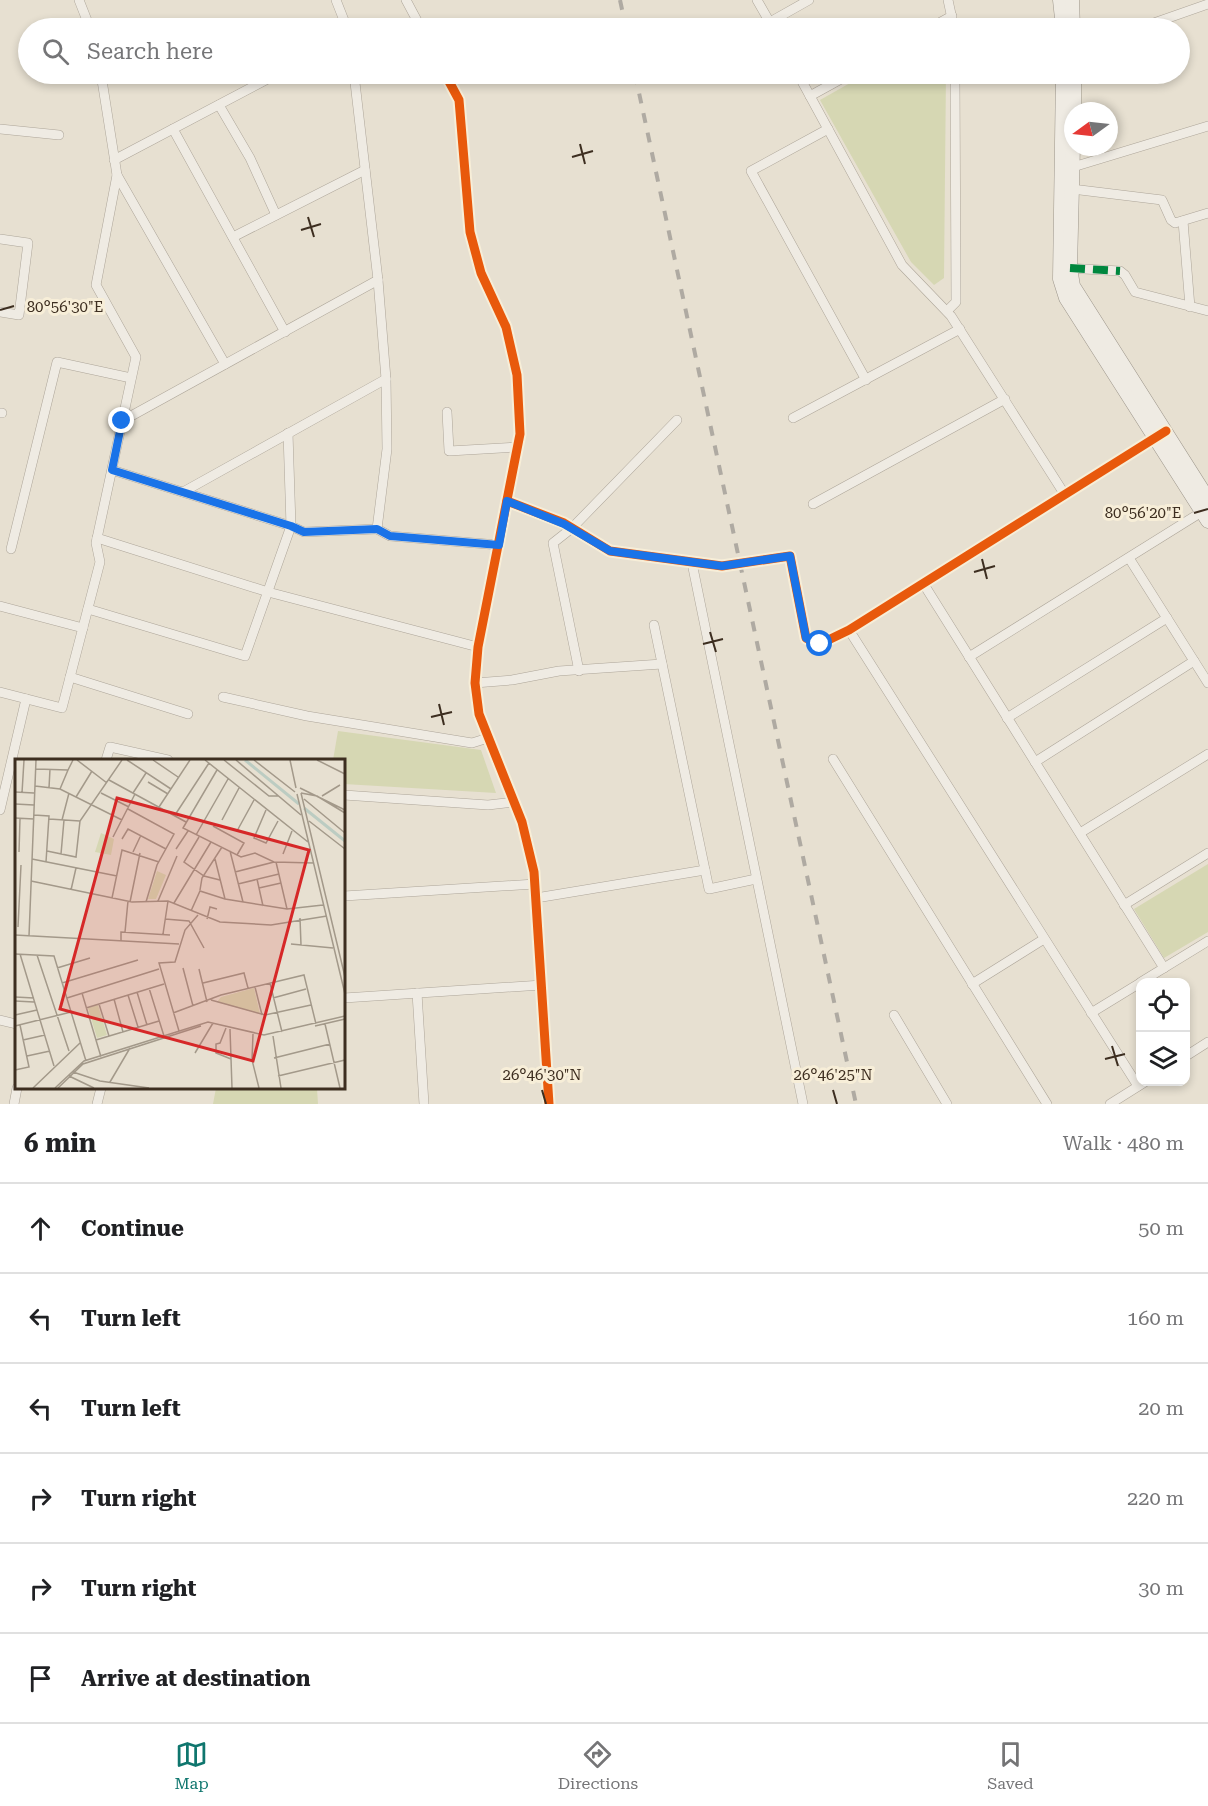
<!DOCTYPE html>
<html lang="en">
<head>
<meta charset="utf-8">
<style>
  body { margin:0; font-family:"Roboto Serif",serif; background:#f6f6f6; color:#202124 }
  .controls { position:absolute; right:18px; bottom:18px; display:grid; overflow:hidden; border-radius:12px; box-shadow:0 3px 9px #0003 }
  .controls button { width:54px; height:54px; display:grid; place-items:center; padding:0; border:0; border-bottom:2px solid #e0e0e0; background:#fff; color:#202124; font:30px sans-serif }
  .compass { position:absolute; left:1064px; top:102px; width:54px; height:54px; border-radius:50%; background:#fff; box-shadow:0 3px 9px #0003; rotate:255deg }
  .stop { position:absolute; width:18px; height:18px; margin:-14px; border:4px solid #1a73e8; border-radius:50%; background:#fff }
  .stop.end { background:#1a73e8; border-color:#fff; box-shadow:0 2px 6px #0008 }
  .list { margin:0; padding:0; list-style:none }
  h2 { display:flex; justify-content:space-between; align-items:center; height:78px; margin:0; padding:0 24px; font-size:26px }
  h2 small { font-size:20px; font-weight:400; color:#757577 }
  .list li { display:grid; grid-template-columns:39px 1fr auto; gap:18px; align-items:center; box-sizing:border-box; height:90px; padding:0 24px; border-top:2px solid #e0e0e0 }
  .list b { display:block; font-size:22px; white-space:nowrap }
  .list em { font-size:20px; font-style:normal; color:#757577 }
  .icon { flex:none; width:33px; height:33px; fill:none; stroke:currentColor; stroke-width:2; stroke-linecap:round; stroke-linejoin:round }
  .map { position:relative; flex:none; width:1208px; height:1104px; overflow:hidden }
  .search { position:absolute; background:#fff; box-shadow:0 3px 9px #0003; left:18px; right:18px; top:18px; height:66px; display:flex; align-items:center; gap:15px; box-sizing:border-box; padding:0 21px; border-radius:33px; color:#757577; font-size:22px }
  .sheet { height:618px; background:#fff }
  nav { display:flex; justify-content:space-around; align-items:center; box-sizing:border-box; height:84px; border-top:2px solid #e0e0e0; background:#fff; font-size:16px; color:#757577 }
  nav a { display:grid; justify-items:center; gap:3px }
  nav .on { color:#0f766e }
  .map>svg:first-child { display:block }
  .green { fill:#d6d7b3 }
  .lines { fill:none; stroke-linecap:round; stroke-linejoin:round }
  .street-casing { stroke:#ada599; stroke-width:10 }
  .secondary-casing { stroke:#9c958a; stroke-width:15 }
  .street { stroke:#efebe3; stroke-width:9 }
  .secondary { stroke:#efebe3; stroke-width:14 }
  .rail { stroke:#afaaa2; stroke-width:4; stroke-dasharray:10 10; stroke-linecap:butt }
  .quiet { stroke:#00873e; stroke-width:8; stroke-dasharray:15 8; stroke-linecap:butt }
  .cycleway-casing { stroke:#f7eed8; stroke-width:13 }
  .cycleway { stroke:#e8590c; stroke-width:9 }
  .route { stroke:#1a73e8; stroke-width:8 }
  .ticks { fill:none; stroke:#3d2e20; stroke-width:2 }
  .inset-river { fill:none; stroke:#bcccc2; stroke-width:3 }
  .inset-road { fill:none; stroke:#a3998a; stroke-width:1.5 }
  .view { fill:#d62828; fill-opacity:0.15; stroke:#d62828; stroke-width:3 }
  .inset-edge { fill:none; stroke:#3d2e20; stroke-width:3 }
  .ticks-label { font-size:15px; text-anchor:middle; fill:#3d2e20; stroke:#f7eed8; stroke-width:6; stroke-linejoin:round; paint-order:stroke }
</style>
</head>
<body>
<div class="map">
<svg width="1208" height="1104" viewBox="0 0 1208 1104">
  <rect width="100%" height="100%" fill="#e7e0d1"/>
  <g class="green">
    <polygon points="866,74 946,74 944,278 934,285 911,262 820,100"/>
    <polygon points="338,731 481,750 496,793 344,784 344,760 333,760"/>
    <polygon points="1208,864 1208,932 1164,958 1134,909"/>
    <polygon points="216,1088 317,1088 318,1104 213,1104"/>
  </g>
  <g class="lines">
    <defs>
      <g id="street">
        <polyline points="79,0 90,28"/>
        <polyline points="336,0 347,28"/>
        <polyline points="406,0 421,28"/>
        <polyline points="757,0 773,28"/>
        <polyline points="948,0 954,28"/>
        <polyline points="770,22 809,0"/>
        <polyline points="930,28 952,16"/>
        <polyline points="1127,28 1151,24 1208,4"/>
        <polyline points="354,74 378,280 386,379 387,449 377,529 390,536 499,545"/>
        <polyline points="445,74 459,100 470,232 481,273 506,327 517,375 520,434 478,647 475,683 479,714 522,822 534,872 549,1104"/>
        <polyline points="798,74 902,265 951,316 1065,495"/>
        <polyline points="810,96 850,74"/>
        <polyline points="219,105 250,158 276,215"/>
        <polyline points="0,129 59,135"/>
        <polyline points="173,129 285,332"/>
        <polyline points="828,129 751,171 866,380"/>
        <polyline points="114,160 277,74"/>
        <polyline points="1073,167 1208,126"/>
        <polyline points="117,175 225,364"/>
        <polyline points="1072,189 1162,200 1171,220 1175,223 1208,213"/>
        <polyline points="1183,221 1190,307"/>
        <polyline points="233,237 365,170"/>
        <polyline points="0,239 28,243 19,315 0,312"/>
        <polyline points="1066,268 1120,271 1125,275 1135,292 1208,311"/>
        <polyline points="947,311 956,302 955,74"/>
        <polyline points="447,412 449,451 518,447"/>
        <polyline points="0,413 2,413"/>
        <polyline points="793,418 960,329"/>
        <polyline points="122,421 378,280"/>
        <polyline points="112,470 291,526 304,532 377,529"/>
        <polyline points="183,492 386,379"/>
        <polyline points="507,501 564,523 610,551 722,566 790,556 806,638 820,644 849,630 1159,436"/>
        <polyline points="813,504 1005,399"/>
        <polyline points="97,538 268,592 478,647"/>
        <polyline points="11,549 57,362 131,378"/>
        <polyline points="1129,558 1208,683"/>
        <polyline points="692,563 803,1104"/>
        <polyline points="923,583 1164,968"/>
        <polyline points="0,606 83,628"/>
        <polyline points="88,609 245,656 291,526 288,433"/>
        <polyline points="654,625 709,889 756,879"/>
        <polyline points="849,630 1138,1086"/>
        <polyline points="969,657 1208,508"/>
        <polyline points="579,671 553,543 572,528 677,420"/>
        <polyline points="70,677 188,714"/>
        <polyline points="475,683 512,680 559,671 662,664"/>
        <polyline points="0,692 62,708 100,562 96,543 136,357 96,285 117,175 101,74"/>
        <polyline points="223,697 307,716 472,743 488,738"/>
        <polyline points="1007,718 1167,618"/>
        <polyline points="833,759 1047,1104"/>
        <polyline points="106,760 110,747 168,760"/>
        <polyline points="1035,762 1194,661"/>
        <polyline points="344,795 488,805 514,802"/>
        <polyline points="0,810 26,699"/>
        <polyline points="1080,833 1208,754"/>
        <polyline points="344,896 535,884"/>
        <polyline points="536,898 705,870"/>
        <polyline points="1124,905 1208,853"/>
        <polyline points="1141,982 1208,941"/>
        <polyline points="972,984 1044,939"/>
        <polyline points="417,993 424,1104"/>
        <polyline points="344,998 542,985"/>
        <polyline points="1091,1013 1140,983"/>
        <polyline points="894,1015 947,1104"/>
        <polyline points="0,1020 16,1024"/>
        <polyline points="1186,1056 1208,1042"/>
        <polyline points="14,1104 17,1088"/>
        <polyline points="97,1104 101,1088"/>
        <polyline points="1110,1104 1145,1082"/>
      </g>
      <g id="secondary">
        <polyline points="1060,0 1063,28"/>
        <polyline points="1072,0 1073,28"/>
        <polyline points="1063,74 1060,279 1066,298 1208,521"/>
        <polyline points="1074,111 1074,74"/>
        <polyline points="1073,145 1070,268 1073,286 1208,499"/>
      </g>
    </defs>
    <use href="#street" class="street-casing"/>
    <use href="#secondary" class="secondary-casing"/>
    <use href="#street" class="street"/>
    <use href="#secondary" class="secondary"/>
    <g class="rail">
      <polyline points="620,0 626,28"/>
      <polyline points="635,74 856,1104"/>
    </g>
    <polyline class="quiet" points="1070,268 1120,271"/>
    <defs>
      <g id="cycleway">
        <polyline points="445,74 459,100 470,232 481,273 506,327 517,375 520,434 478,647 475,683 479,714 522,822 534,872 549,1104"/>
        <polyline points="507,501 564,523 610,551 722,566 790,556 806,638 820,644 849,630 1166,431"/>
      </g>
    </defs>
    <use href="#cycleway" class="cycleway-casing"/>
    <use href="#cycleway" class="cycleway"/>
  </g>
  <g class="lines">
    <polyline class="route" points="122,421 112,470 291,526 304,532 377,529 390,536 499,545 507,501 564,524 610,551 722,566 790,556 806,638 820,644"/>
  </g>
  <path class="ticks" d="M580,144l5,20M572,157l21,-6M308,217l6,20M301,230l20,-6M0,310l14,-4M1194,513l14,-4M982,559l5,20M974,572l21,-6M710,632l6,20M703,644l20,-5M439,704l5,21M431,717l21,-5M1112,1046l6,20M1105,1059l20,-5M542,1090l4,14M833,1090l4,14"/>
  <g transform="translate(15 759)">
    <rect width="330" height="330" fill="#e7e0d1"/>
    <path d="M86,74l13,6 -3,16 -16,-3zM142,112l9,4 -10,24h-8zM239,229l6,26 -43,-12 4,-5zM83,246l9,30 -10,3 -9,-30z" fill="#d6d7b3"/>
    <path class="inset-river" d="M230,1l54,44M289,49l41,33"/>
    <path class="inset-road" d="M62,1l30,23M112,1l44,29M138,1l25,17M190,1l103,82M209,1l45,36h9M221,1l65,55M239,1l41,32M275,1l6,28M302,1l28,14M21,10l32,1 5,-10M202,11l-34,58 58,29 14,-4 19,9 40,1M94,21l77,42M133,23l20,12M20,27l25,3 62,31M34,29l1,-19M285,29l45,22M45,30l8,-19M0,33l19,1M7,34l2,-33M86,34l28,14M118,34l13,-20M286,34l16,3 28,17M286,34l44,184M282,35l48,200M307,37l18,-11M61,38l16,-26M289,40l41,34M0,45l19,1M144,48l31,-47M113,50l46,25 -17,31 -11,37M251,51l-12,28 12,5 12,-22M19,56l15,1 -3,46M160,56l34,-52M0,59l19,1M34,60l31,2M47,61l7,-27M207,61l17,-32M294,62l36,28M198,67l31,17 -7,12M222,72l17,-31M181,76l32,-56M98,78l22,-43M184,78l-15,25 20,14 16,4M107,80l6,-10 38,20M161,90l12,-18M32,92l29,6 4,-36 42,-61M215,92l13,51M4,93l1,-33M118,93l8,-17M46,95l3,-34M268,95l9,-23M17,100l85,17M200,100l10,40M261,103l11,47M220,113l39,-10M242,120l6,27M16,122l101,21 36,-1 52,21 51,3 56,-9M223,125l41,-10M244,129l22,-5M56,131l5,-22M185,131l2,-12 20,-31M97,139l10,-48 37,12M143,142l19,-45M115,143l10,-49M159,144l37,-61M176,152l9,-20 25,8 62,10 36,-4M285,159l1,27M150,160l24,2 15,27M192,160l3,-12 7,2M3,168l3,-62M110,173l3,-31M148,175l5,-33M0,176l164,9M14,177l7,-176M106,182v-9l49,3M276,185l42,4M0,195l39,2 32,105M5,195l34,112M22,196l32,96M42,209l33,-10M168,209l10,38M184,210l8,33M47,224l76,-23M188,224l41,-10 4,15M255,224l12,49M240,228l7,28M134,229l15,48M122,233l10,33M67,234l19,64M113,236l10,32M0,238l19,1M52,239l92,-29M258,239l33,-9M99,240l9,33M196,241l54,15 46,-10M0,242l19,1M84,245l10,32M71,249l78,-24M158,254l48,-18 83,-20 12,49M0,256l22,-5M310,265l15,64M0,267l56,-14M300,267l30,-7M211,269l-6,15 -4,1v9l15,6M215,270l2,59M164,272l-20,-68 16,-1 10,-32 13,-15M238,275l-1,26 7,28M258,277l8,52M8,281l22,-5M81,281l63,-19M180,294l18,-30M12,297l23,-5M259,299l56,-14M0,311l14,-3 -9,-42M58,313l27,9 49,7M54,317l25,12M263,317l67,-16M95,323l20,-34M18,329l47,-45M40,329l29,-27 124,-39 56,13 81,-19M43,329l25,-24 118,-38"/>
    <path class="view" d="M102,39l192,52 -56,211 -193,-52z"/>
    <rect width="330" height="330" class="inset-edge"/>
  </g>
  <g class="ticks-label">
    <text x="65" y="312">80°56'30"E</text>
    <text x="1143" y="518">80°56'20"E</text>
    <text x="542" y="1080">26°46'30"N</text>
    <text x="833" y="1080">26°46'25"N</text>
  </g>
</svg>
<div class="controls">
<button><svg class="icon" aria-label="locate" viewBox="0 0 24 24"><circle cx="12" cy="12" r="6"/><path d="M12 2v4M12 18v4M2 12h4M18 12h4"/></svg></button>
<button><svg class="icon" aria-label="layers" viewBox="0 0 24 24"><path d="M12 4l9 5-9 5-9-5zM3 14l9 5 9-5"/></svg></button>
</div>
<svg class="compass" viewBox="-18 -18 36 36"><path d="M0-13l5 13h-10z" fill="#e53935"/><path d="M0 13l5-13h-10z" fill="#757577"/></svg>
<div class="stop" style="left:820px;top:644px"></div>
<div class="stop end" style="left:122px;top:421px"></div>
<div class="search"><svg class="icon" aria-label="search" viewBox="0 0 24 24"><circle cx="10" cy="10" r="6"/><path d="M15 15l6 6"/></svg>Search here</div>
</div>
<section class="sheet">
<h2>6 min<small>Walk · 480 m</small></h2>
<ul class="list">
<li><svg class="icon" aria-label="ahead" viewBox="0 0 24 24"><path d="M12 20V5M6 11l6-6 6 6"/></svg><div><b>Continue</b></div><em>50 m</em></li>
<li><svg class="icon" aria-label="left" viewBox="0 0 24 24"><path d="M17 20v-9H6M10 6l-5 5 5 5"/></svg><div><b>Turn left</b></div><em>160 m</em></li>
<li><svg class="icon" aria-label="left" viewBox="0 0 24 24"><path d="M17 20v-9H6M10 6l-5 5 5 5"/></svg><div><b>Turn left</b></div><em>20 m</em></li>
<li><svg class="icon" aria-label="right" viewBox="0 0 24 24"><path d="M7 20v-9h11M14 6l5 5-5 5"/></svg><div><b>Turn right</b></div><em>220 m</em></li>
<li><svg class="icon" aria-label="right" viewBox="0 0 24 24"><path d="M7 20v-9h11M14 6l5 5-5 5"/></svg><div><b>Turn right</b></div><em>30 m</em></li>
<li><svg class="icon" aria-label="arrive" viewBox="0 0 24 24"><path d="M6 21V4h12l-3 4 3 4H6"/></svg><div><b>Arrive at destination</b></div></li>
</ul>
</section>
<nav>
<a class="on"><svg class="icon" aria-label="map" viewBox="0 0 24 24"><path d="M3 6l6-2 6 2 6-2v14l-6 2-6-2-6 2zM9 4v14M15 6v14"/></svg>Map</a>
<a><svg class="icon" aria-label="directions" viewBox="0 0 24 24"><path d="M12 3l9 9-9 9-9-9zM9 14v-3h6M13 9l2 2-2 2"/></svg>Directions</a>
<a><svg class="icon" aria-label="saved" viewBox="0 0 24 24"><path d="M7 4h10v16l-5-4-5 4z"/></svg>Saved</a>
</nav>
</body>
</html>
